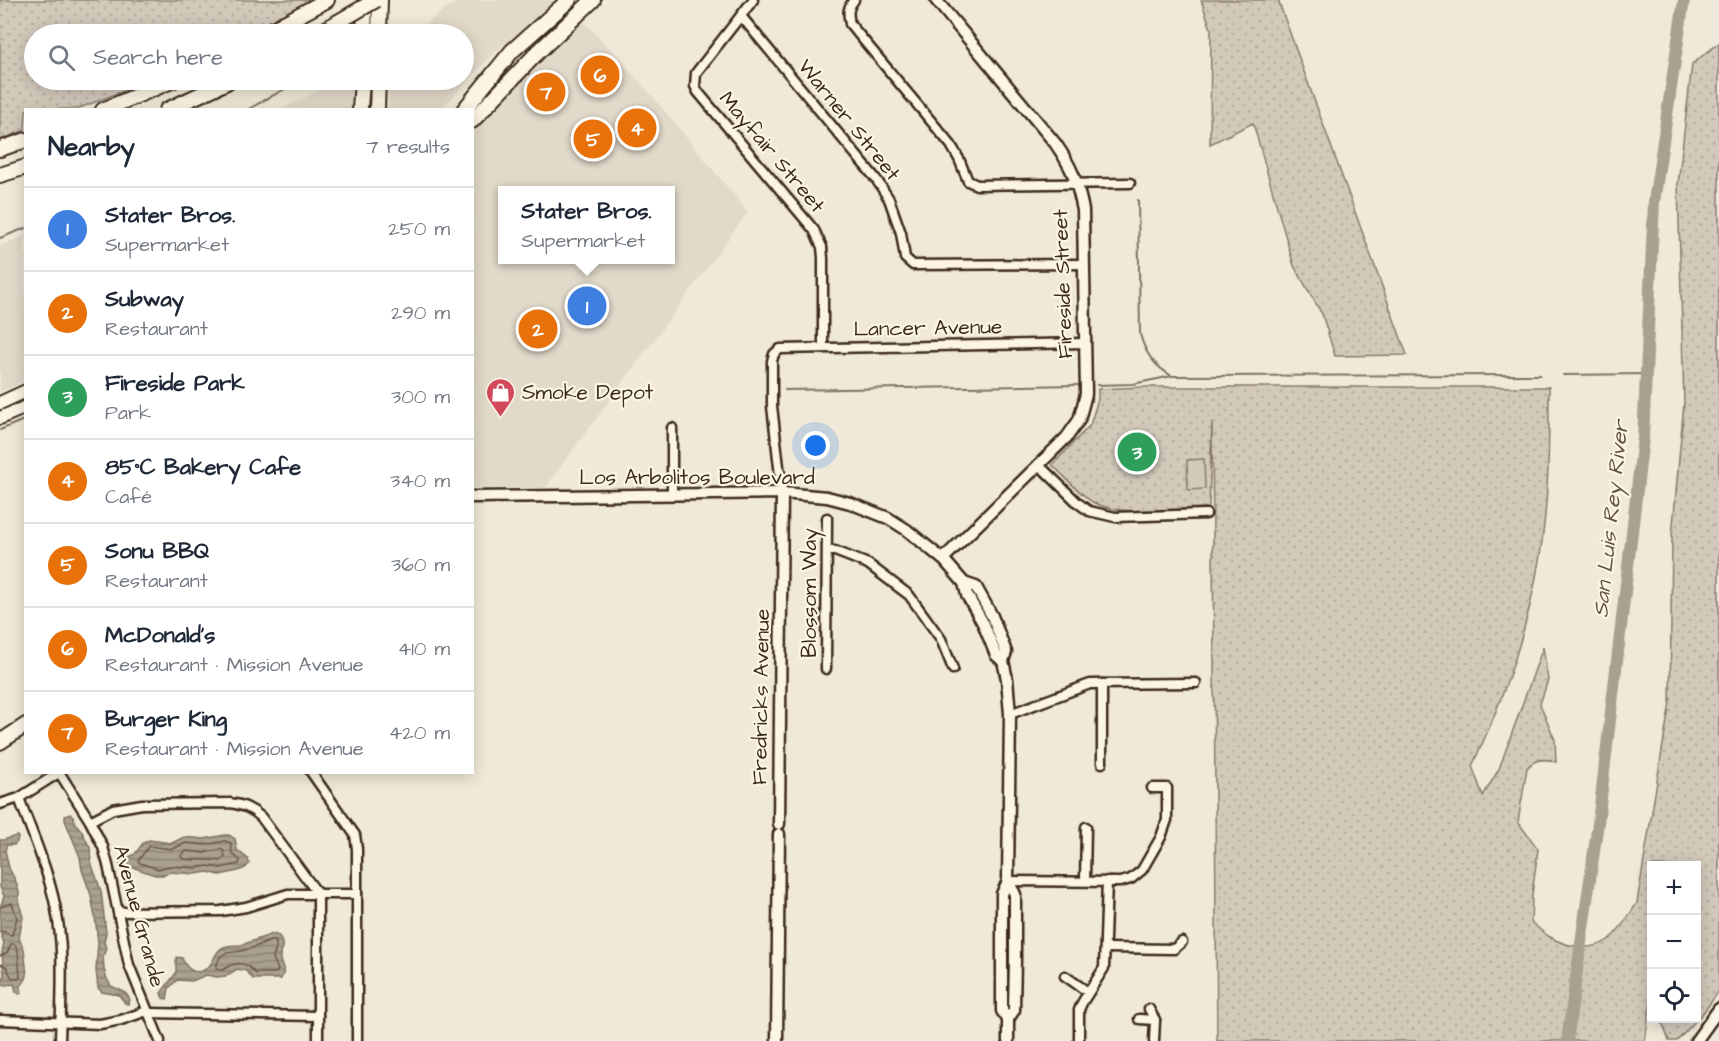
<!DOCTYPE html>
<html lang="en">
<head>
<meta charset="utf-8">
<style>
  body { margin:0; font-family:"Architects Daughter",sans-serif; background:#f6f6f7; color:#1f2937 }
  .controls { position:absolute; right:18px; bottom:18px; display:grid; overflow:hidden; border-radius:0px; box-shadow:0 3px 15px #0003 }
  .controls button { width:54px; height:54px; display:grid; place-items:center; padding:0; border:0; border-bottom:2px solid #e0e1e3; background:#fff; color:#1f2937; font:30px sans-serif }
  .you { position:absolute; left:816px; top:446px; width:21px; height:21px; margin:-15px; border:4px solid #fff; border-radius:50%; background:#1a73e8; box-shadow:0 0 0 9px #1a73e833 }
  .badge { display:grid; place-items:center; width:39px; height:39px; border-radius:50%; background:#2563eb; color:#fff; font-size:20px; font-weight:700 }
  .pin { position:absolute; translate:-50% -50%; border:3px solid #fff; box-shadow:0 2px 6px #0006 }
  .popup { position:absolute; left:498px; top:186px; width:177px; height:78px; box-sizing:border-box; display:grid; place-content:center; border-radius:0px; background:#fff; filter:drop-shadow(0 2px 4px #0005); font-size:20px; white-space:nowrap; color:#747a83 }
  .popup b { font-size:22px; color:#1f2937 }
  .popup::after { content:''; position:absolute; left:50%; top:100%; margin-left:-12px; border:12px solid transparent; border-top-color:#fff }
  .list { margin:0; padding:0; list-style:none }
  h2 { display:flex; justify-content:space-between; align-items:center; height:78px; margin:0; padding:0 24px; font-size:26px }
  h2 small { font-size:20px; font-weight:400; color:#747a83 }
  .list li { display:grid; grid-template-columns:39px 1fr auto; gap:18px; align-items:center; box-sizing:border-box; height:84px; padding:0 24px; border-top:2px solid #e0e1e3 }
  .list b { display:block; font-size:22px; white-space:nowrap }
  .list p { margin:0; font-size:20px; white-space:nowrap; color:#747a83 }
  .list em { font-size:20px; font-style:normal; color:#747a83 }
  .icon { flex:none; width:33px; height:33px; fill:none; stroke:currentColor; stroke-width:2; stroke-linecap:round; stroke-linejoin:round }
  .map { position:relative; flex:none; width:1719px; height:1041px; overflow:hidden }
  .search { position:absolute; background:#fff; box-shadow:0 3px 15px #0003; left:24px; top:24px; width:450px; height:66px; display:flex; align-items:center; gap:15px; box-sizing:border-box; padding:0 21px; border-radius:33px; color:#747a83; font-size:22px }
  .panel { position:absolute; background:#fff; box-shadow:0 3px 15px #0003; left:24px; top:108px; width:450px; height:666px; border-radius:0px }
  .map>svg:first-child { display:block }
  .built { fill:#e1d9c9; fill-rule:evenodd }
  .grass { fill:url(#grass-dots); stroke:#867a6c; stroke-width:1.5 }
  .pitch { fill:#d2c9ba; stroke:#867a6c; stroke-width:1.5 }
  .water { fill:url(#water-rules); stroke:#7e7163; stroke-width:1.5 }
  .lines { fill:none; stroke-linecap:round; stroke-linejoin:round }
  .shore { stroke:#67594c; stroke-width:1.5 }
  .stream { stroke:#7e7163; stroke-width:2 }
  .river { stroke:#aaa091; stroke-width:12 }
  .minor-casing { stroke:#3b2a1e; stroke-width:13 }
  .tertiary-casing { stroke:#3b2a1e; stroke-width:15 }
  .secondary-casing { stroke:#3b2a1e; stroke-width:16 }
  .primary-casing { stroke:#3b2a1e; stroke-width:18 }
  .trunk-casing { stroke:#3b2a1e; stroke-width:18 }
  .minor { stroke:#fcf5e5; stroke-width:8 }
  .tertiary { stroke:#fcf5e5; stroke-width:10 }
  .secondary { stroke:#fcf5e5; stroke-width:12 }
  .primary { stroke:#fcf5e5; stroke-width:14 }
  .trunk { stroke:#fcf5e5; stroke-width:14 }
  .trunk-bridge-casing { stroke:#3b2a1e; stroke-width:18; stroke-linecap:butt }
  .trunk-bridge { stroke:#fcf5e5; stroke-width:14 }
  .labels { text-anchor:middle; dominant-baseline:central; stroke-width:4.5; stroke-linejoin:round; paint-order:stroke }
  .street-label { font-size:21px; fill:#3b2a1e; stroke:#fcf5e5 }
  .poi-label { font-size:21px; fill:#3b2a1e; stroke:#fcf5e5; text-anchor:start }
  .water-label { font-size:22px; font-style:italic; fill:#625346; stroke:#fcf5e5 }
</style>
</head>
<body>
<div class="map">
<svg width="1719" height="1041" viewBox="0 0 1719 1041">
  <defs>
    <pattern id="grass-dots" width="8" height="8" patternUnits="userSpaceOnUse" patternTransform="scale(1.5)"><rect width="8" height="8" fill="#d2c9ba"/><path d="M2 2h.1M6 6h.1" fill="none" stroke="#b5ad9f" stroke-width="1.8" stroke-linecap="round"/></pattern>
    <pattern id="water-rules" width="6" height="5" patternUnits="userSpaceOnUse" patternTransform="scale(1.5)"><rect width="6" height="5" fill="#aaa091"/><path d="M0 2.5h6" fill="none" stroke="#8c8376"/></pattern>
  </defs>
  <rect width="100%" height="100%" fill="#f0e9d9"/>
  <filter id="ink" filterUnits="userSpaceOnUse"><feTurbulence type="fractalNoise" baseFrequency=".0167" numOctaves="2"/><feDisplacementMap in="SourceGraphic" scale="12" xChannelSelector="R" yChannelSelector="G"/><feConvolveMatrix kernelMatrix="1 2 1 2 8 2 1 2 1" color-interpolation-filters="sRGB"/></filter>
  <g filter="url(#ink)">
    <g class="built">
      <polygon points="459,0 559,0 495,52 441,109 388,110 390,80 464,80 464,34 412,34"/>
      <path d="M581,18l68,74 99,120 -203,276h-72v-355l53,-61zM503,190h168v70h-168z"/>
      <polygon points="340,80 355,80 353,109 281,109"/>
      <polygon points="25,235 25,381 0,392 0,246"/>
    </g>
    <g class="grass">
      <polygon points="0,0 311,0 245,34 34,34 34,80 152,80 77,109 26,110 25,130 0,140"/>
      <polygon points="1201,0 1278,0 1407,355 1335,356 1322,314 1294,266 1253,123 1210,144 1211,29"/>
      <path d="M1719,43v948l-16,22 -26,28h-8l-8,-22 35,-1v-152h-44v129l-7,46h-428l-5,-620 -3,87c-33,1 -86,9 -115,-5 -10,-5 -32,-29 -42,-38l38,-40 8,-26v-10l46,-2h405c0,58 0,116 -10,174 -12,71 -36,140 -67,205l11,30 16,-27 44,-122 5,33 -8,24 15,36 1,22c-11,-4 -21,-4 -29,6l-9,54 20,27 -6,46 -1,27c6,5 12,11 19,15 17,10 41,15 58,3 12,-9 21,-25 29,-37l33,-201 2,-166 12,-133 -6,-219 14,-120z"/>
    </g>
    <polygon class="pitch" points="1204,459 1205,489 1188,490 1187,460"/>
    <g class="water">
      <path d="M70,814l4,3 1,6 6,7 9,18 1,14 10,29 5,42 -2,8 2,8 -3,7 1,13 3,10 4,7c8,4 16,5 19,14l-2,4 -3,-1 -6,-8 -17,-3 -4,-4 -2,-18 2,-28 -3,-25 -4,-22 -9,-25 -2,-13 -15,-37v-4z"/>
      <polygon points="225,835 229,835 235,839 237,850 248,859 249,864 245,868 238,871 220,875 208,872 195,874 170,872 163,875 155,875 135,868 123,868 120,865 120,862 135,854 143,843 149,840 172,843 184,837 204,839"/>
      <polygon points="16,836 18,837 17,842 14,845 7,845 5,850 9,868 16,882 19,892 19,903 23,917 19,938 24,949 27,975 26,979 21,986 21,993 19,994 16,991 14,984 5,985 2,983 4,975 2,952 4,943 0,932 0,908 4,896 0,887 0,840 3,840"/>
      <path d="M273,934l6,2c6,11 2,10 1,20 -1,5 3,11 4,15l-3,8h-28l-7,-8 -9,-2 -11,7 -9,1 -11,-2 -14,6 -15,-1 -8,8 -2,11 -4,-1 -2,-5 15,-20v-13l1,-3 5,1c5,12 14,19 26,9 6,-5 7,-15 14,-19 7,-4 12,-2 19,-3 11,-3 21,-8 32,-11z"/>
    </g>
    <g class="lines">
      <g class="shore">
        <polygon points="225,841 231,843 232,854 240,860 239,864 220,868 208,866 196,868 170,866 158,869 140,863 138,861 149,846 172,849 186,843 205,845"/>
        <path d="M221,849l3,2 1,6 -4,4c-13,-2 -25,0 -38,-2l-2,-3 1,-2 5,-3 17,2z"/>
        <polyline points="0,907 12,903 17,918 12,935 9,935 5,932 0,931"/>
        <path d="M272,940l4,2v6l-3,10 5,12 -2,3h-21c-9,-12 -20,-12 -32,-3l-7,-1c4,-22 14,-14 29,-19 9,-3 18,-5 27,-10z"/>
        <polyline points="0,956 7,953 11,944 15,944 18,951 20,978 17,979 11,977 7,967 0,964"/>
      </g>
      <g class="stream">
        <polyline points="247,110 301,80"/>
        <path d="M1138,200l2,134c5,19 14,32 32,42"/>
        <polyline points="0,238 26,228"/>
        <polyline points="1563,375 1646,374"/>
        <polyline points="1097,385 1133,384 1172,376 1540,375"/>
        <polyline points="785,390 1078,385"/>
        <polyline points="0,430 26,419"/>
      </g>
      <polyline class="river" points="1567,1041 1598,823 1643,438 1654,202 1684,0"/>
      <defs>
        <g id="minor">
          <polyline points="753,0 696,73 695,86 698,92 814,230 822,247 823,258 823,348"/>
          <path d="M854,0c-7,8 -6,14 -4,24l101,121 8,14 9,22 9,4 153,-2"/>
          <polyline points="741,16 876,179 889,199 901,233 905,258 913,265 1083,264"/>
          <polyline points="672,428 672,494"/>
          <polyline points="1038,464 1078,503 1089,511 1115,517 1206,514"/>
          <polyline points="782,493 772,406 772,361 774,354 780,349 1085,343"/>
          <polyline points="828,551 835,551 868,564 909,595 941,639 953,669"/>
          <polyline points="826,669 827,518"/>
          <polyline points="1102,684 1102,763"/>
          <polyline points="1010,714 1090,684 1196,683"/>
          <polyline points="59,772 90,821 103,847 108,865 129,965 160,1041"/>
          <polyline points="311,772 355,835 357,849 357,1041"/>
          <path d="M19,798c15,40 33,81 39,123 6,36 3,83 2,120"/>
          <polyline points="0,804 19,798 60,772"/>
          <path d="M90,821l23,-12 29,-5 88,-1c13,2 21,5 31,14l57,77v147"/>
          <polyline points="1008,881 1120,882 1131,879 1142,870 1161,837 1167,820 1167,788 1152,788"/>
          <polyline points="1085,881 1086,827"/>
          <polyline points="118,912 221,911 246,907 288,894 357,894"/>
          <polyline points="1105,948 1174,949 1182,942"/>
          <polyline points="1065,976 1088,992"/>
          <polyline points="1149,1009 1155,1020 1154,1041"/>
          <polyline points="148,1013 318,1016"/>
          <polyline points="1139,1019 1155,1020"/>
          <polyline points="0,1020 100,1024 121,1020 147,1011"/>
          <polyline points="1079,1041 1079,1010 1082,1003 1104,968 1107,881"/>
        </g>
        <g id="tertiary">
          <path d="M936,0l119,143c17,24 22,38 28,67l3,184 -7,26 -12,17 -124,122"/>
          <polyline points="472,497 782,493 827,497 850,503 888,518 907,530 945,561 964,583 967,595 983,623 996,655 1003,661"/>
          <polyline points="964,583 976,587 992,616 1006,652 1003,661 1007,679 1010,714 1008,881 1002,894 1002,1011 1008,1019"/>
          <polyline points="779,824 782,493"/>
          <polyline points="777,1041 779,834"/>
          <polyline points="1008,1041 1008,1019 1014,1010 1015,959 1015,894 1008,881"/>
          <polyline points="1696,1041 1719,1009"/>
        </g>
        <g id="secondary">
          <polyline points="0,403 26,391"/>
          <polyline points="0,418 26,407"/>
        </g>
        <g id="primary">
          <polyline points="364,34 365,0"/>
          <polyline points="379,34 380,0"/>
          <polyline points="360,110 362,80"/>
          <polyline points="377,110 378,80"/>
          <polyline points="464,110 512,51 569,0"/>
          <polyline points="472,121 537,53 593,0"/>
          <polyline points="0,742 26,725"/>
        </g>
        <g id="trunk">
          <polyline points="264,34 327,0"/>
          <polyline points="318,34 338,22"/>
          <polyline points="103,110 174,80"/>
          <polyline points="167,110 231,80"/>
          <polyline points="0,149 26,140"/>
          <polyline points="0,175 26,167"/>
        </g>
      </defs>
      <use href="#minor" class="minor-casing"/>
      <use href="#tertiary" class="tertiary-casing"/>
      <use href="#secondary" class="secondary-casing"/>
      <use href="#primary" class="primary-casing"/>
      <use href="#trunk" class="trunk-casing"/>
      <use href="#minor" class="minor"/>
      <use href="#tertiary" class="tertiary"/>
      <use href="#secondary" class="secondary"/>
      <use href="#primary" class="primary"/>
      <use href="#trunk" class="trunk"/>
      <defs>
        <polyline id="trunk-bridge" points="338,22 376,0"/>
      </defs>
      <use href="#trunk-bridge" class="trunk-bridge-casing"/>
      <use href="#trunk-bridge" class="trunk-bridge"/>
    </g>
  </g>
  <defs>
    <symbol id="shop-pin" viewBox="-11 -11 22 30"><path d="M0 17L-7.5 6A9.5 9.5 0 1 1 7.5 6Z" fill="#d1495b" stroke="#fcf5e5"/><path d="M-5-2.5h2.3a2.7 3.5 0 0 1 5.4 0H5L5.5 6h-11ZM-1.5-2.5h3a1.5 2.3 0 0 0-3 0Z" fill="#fff"/></symbol>
  </defs>
  <g fill-rule="evenodd">
    <use href="#shop-pin" x="484" y="376" width="33" height="45"/>
  </g>
  <g class="labels">
    <g class="street-label">
      <text transform="translate(849 120) rotate(51)">Warner Street</text>
      <text transform="translate(772 152) rotate(50)">Mayfair Street</text>
      <text transform="translate(1063 284) rotate(-92)">Fireside Street</text>
      <text transform="translate(928 328) rotate(-1)">Lancer Avenue</text>
      <text x="697" y="477">Los Arbolitos Boulevard</text>
      <text transform="translate(809 593) rotate(-90)">Blossom Way</text>
      <text transform="translate(761 697) rotate(-89)">Fredricks Avenue</text>
      <text transform="translate(139 916) rotate(75)">Avenue Grande</text>
    </g>
    <g class="poi-label">
      <text x="522" y="392">Smoke Depot</text>
    </g>
    <g class="water-label">
      <text transform="translate(1611 519) rotate(-84)">San Luis Rey River</text>
    </g>
  </g>
</svg>
<div class="controls">
<button>+</button>
<button>−</button>
<button><svg class="icon" aria-label="locate" viewBox="0 0 24 24"><circle cx="12" cy="12" r="6"/><path d="M12 2v4M12 18v4M2 12h4M18 12h4"/></svg></button>
</div>
<div class="you"></div>
<div class="pin badge" style="left:587px;top:306px;background:#3f7fe0">1</div>
<div class="popup"><b>Stater Bros.</b>Supermarket</div>
<div class="pin badge" style="left:538px;top:329px;background:#e8710a">2</div>
<div class="pin badge" style="left:1137px;top:452px;background:#2e9e5b">3</div>
<div class="pin badge" style="left:637px;top:128px;background:#e8710a">4</div>
<div class="pin badge" style="left:593px;top:139px;background:#e8710a">5</div>
<div class="pin badge" style="left:600px;top:75px;background:#e8710a">6</div>
<div class="pin badge" style="left:546px;top:92px;background:#e8710a">7</div>
<div class="search"><svg class="icon" aria-label="search" viewBox="0 0 24 24"><circle cx="10" cy="10" r="6"/><path d="M15 15l6 6"/></svg>Search here</div>
<section class="panel">
<h2>Nearby<small>7 results</small></h2>
<ul class="list">
<li><span class="badge" style="background:#3f7fe0">1</span><div><b>Stater Bros.</b><p>Supermarket</p></div><em>250 m</em></li>
<li><span class="badge" style="background:#e8710a">2</span><div><b>Subway</b><p>Restaurant</p></div><em>290 m</em></li>
<li><span class="badge" style="background:#2e9e5b">3</span><div><b>Fireside Park</b><p>Park</p></div><em>300 m</em></li>
<li><span class="badge" style="background:#e8710a">4</span><div><b>85°C Bakery Cafe</b><p>Café</p></div><em>340 m</em></li>
<li><span class="badge" style="background:#e8710a">5</span><div><b>Sonu BBQ</b><p>Restaurant</p></div><em>360 m</em></li>
<li><span class="badge" style="background:#e8710a">6</span><div><b>McDonald's</b><p>Restaurant · Mission Avenue</p></div><em>410 m</em></li>
<li><span class="badge" style="background:#e8710a">7</span><div><b>Burger King</b><p>Restaurant · Mission Avenue</p></div><em>420 m</em></li>
</ul>
</section>
</div>
</body>
</html>
